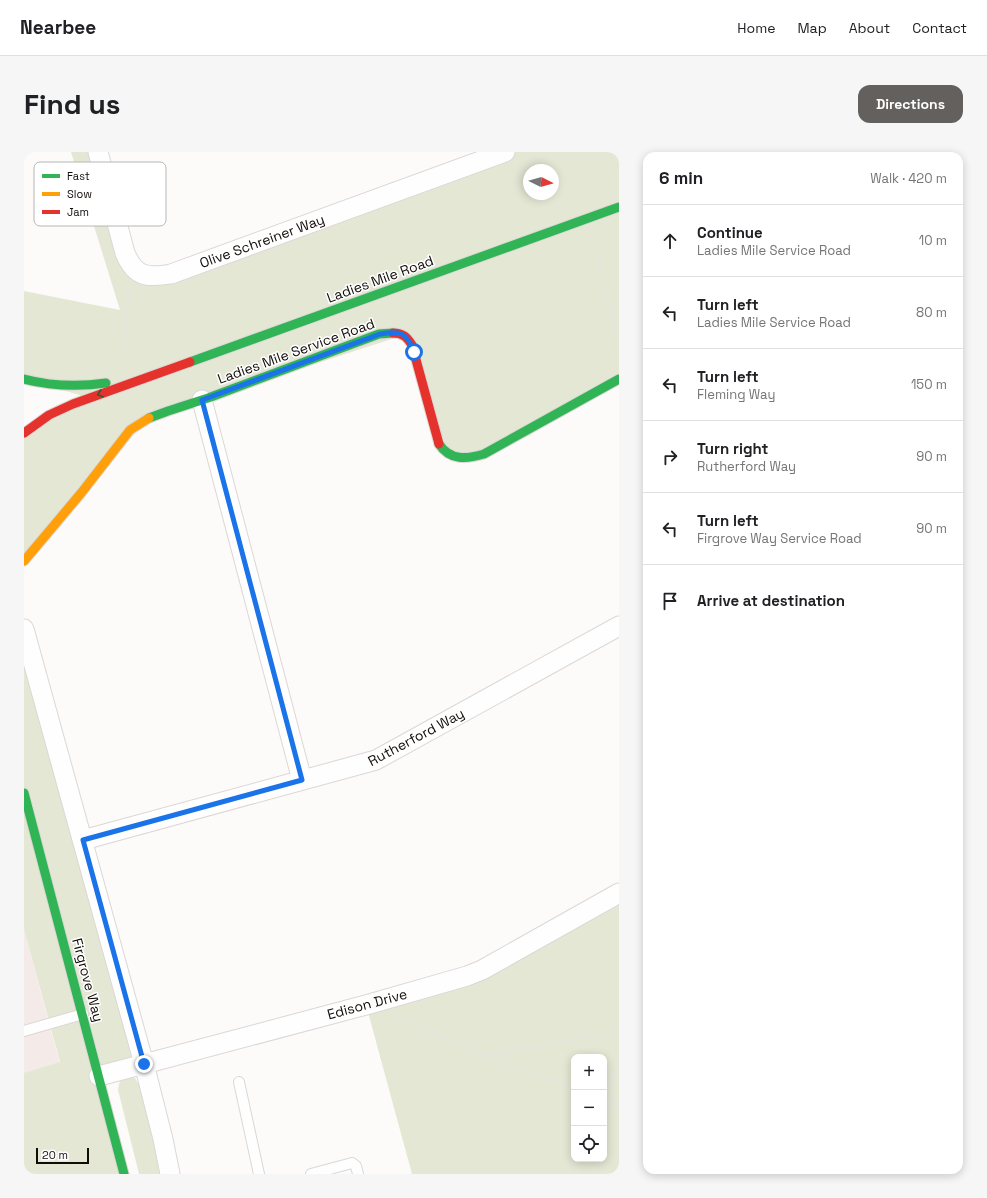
<!DOCTYPE html>
<html lang="en">
<head>
<meta charset="utf-8">
<style>
  body { margin:0; font-family:"Space Grotesk",sans-serif; background:#f6f6f6; color:#202124 }
  .controls { position:absolute; right:12px; bottom:12px; display:grid; overflow:hidden; border-radius:8px; box-shadow:0 2px 10px #0003 }
  .controls button { width:36px; height:36px; display:grid; place-items:center; padding:0; border:0; border-bottom:1px solid #e0e0e0; background:#fff; color:#202124; font:20px sans-serif }
  .compass { position:absolute; left:499px; top:12px; width:36px; height:36px; border-radius:50%; background:#fff; box-shadow:0 2px 10px #0003; rotate:95deg }
  .scale { position:absolute; left:12px; bottom:10px; width:53px; box-sizing:border-box; padding-left:4px; border:2px solid #120c09; border-top:0; font-size:11px; line-height:14px; white-space:nowrap; color:#120c09; -webkit-text-stroke:3px #fff; paint-order:stroke }
  .stop { position:absolute; width:12px; height:12px; margin:-9px; border:3px solid #1a73e8; border-radius:50%; background:#fff }
  .stop.end { background:#1a73e8; border-color:#fff; box-shadow:0 1px 4px #0008 }
  .list { margin:0; padding:0; list-style:none }
  h2 { display:flex; justify-content:space-between; align-items:center; height:52px; margin:0; padding:0 16px; font-size:17px }
  h2 small { font-size:13px; font-weight:400; color:#757577 }
  .list li { display:grid; grid-template-columns:26px 1fr auto; gap:12px; align-items:center; box-sizing:border-box; height:72px; padding:0 16px; border-top:1px solid #e0e0e0 }
  .list b { display:block; font-size:15px; white-space:nowrap }
  .list p { margin:0; font-size:13px; white-space:nowrap; color:#757577 }
  .list em { font-size:13px; font-style:normal; color:#757577 }
  .icon { flex:none; width:22px; height:22px; fill:none; stroke:currentColor; stroke-width:2; stroke-linecap:round; stroke-linejoin:round }
  .map { position:relative; flex:none; width:595px; height:1022px; overflow:hidden; border-radius:12px }
  header { display:flex; align-items:center; gap:24px; box-sizing:border-box; height:56px; padding:0 20px; background:#fff; border-bottom:1px solid #e0e0e0 }
  header strong { font-size:19px }
  nav { display:flex; gap:22px; margin-inline-start:auto; font-size:14px }
  .intro { display:flex; align-items:center; justify-content:space-between; box-sizing:border-box; height:96px; padding:0 24px }
  h1 { margin:0; font-size:28px }
  .button { padding:10px 18px; border-radius:12px; background:#64605d; color:#fff; font-size:14px; font-weight:700 }
  main { display:flex; gap:24px; padding:0 24px }
  aside { flex:1; background:#fff; border-radius:12px; box-shadow:0 2px 10px #0003 }
  .map>svg:first-child { display:block }
  .education { fill:#f4eae7 }
  .green { fill:#e5e7d5; fill-rule:evenodd }
  .lines { fill:none; stroke-linecap:round; stroke-linejoin:round }
  .lane-casing { stroke:#dbd7d5; stroke-width:12 }
  .street-casing { stroke:#dbd7d5; stroke-width:21 }
  .fast-casing { stroke:#dbd7d5; stroke-width:11 }
  .slow-casing { stroke:#dbd7d5; stroke-width:11 }
  .jam-casing { stroke:#dbd7d5; stroke-width:11 }
  .path { stroke:#e5e4e4; stroke-width:2.5; stroke-dasharray:2 3; stroke-linecap:butt }
  .lane { stroke:#fffefe; stroke-width:10 }
  .street { stroke:#fffefe; stroke-width:19 }
  .fast { stroke:#30b455; stroke-width:9 }
  .slow { stroke:#ff9f0a; stroke-width:9 }
  .jam { stroke:#e5322d; stroke-width:9 }
  .oneway { stroke:#21602f }
  .route { stroke:#1a73e8; stroke-width:5 }
  .labels { text-anchor:middle; dominant-baseline:central; stroke-width:3; stroke-linejoin:round; paint-order:stroke }
  .street-label { font-size:14px; fill:#120c09; stroke:#fff }
  .key { fill:#fff; stroke:#b8b6b5; stroke-width:1 }
  .key-label { font-size:11px; fill:#120c09 }
</style>
</head>
<body>
<header>
<strong>Nearbee</strong>
<nav><a>Home</a><a>Map</a><a>About</a><a>Contact</a></nav>
</header>
<div class="intro"><h1>Find us</h1><a class="button">Directions</a></div>
<main>
<div class="map">
<svg width="595" height="1022" viewBox="0 0 595 1022">
  <rect width="100%" height="100%" fill="#fdfbfa"/>
  <polygon class="education" points="0,777 25,871 66,1022 0,1022"/>
  <g class="green">
    <path d="M47,0h27l27,101 20,23 360,-124h114v227l-135,75 -35,1 -45,-120 -256,83 -124,143v-128l66,-35 -66,-19v-88l96,19zM505,18h24v24h-24z"/>
    <polygon points="0,477 120,912 75,924 100,1022 0,1022 0,921 36,910 0,777"/>
    <path d="M595,741v281h-207l-46,-169 86,-24zM550,905h30v102h-30z"/>
    <polygon points="106,925 111,926 116,935 127,975 137,1022 115,1022 94,938 95,932 97,927"/>
  </g>
  <g class="lines">
    <defs>
      <g id="lane">
        <polyline points="0,879 59,862"/>
        <polyline points="215,930 235,1022"/>
        <polyline points="287,1022 328,1011 332,1014 334,1022"/>
      </g>
      <g id="street">
        <path d="M74,0l27,101c10,24 22,25 46,21l334,-122"/>
        <polyline points="178,248 278,628"/>
        <polyline points="0,477 120,912 139,987 146,1022"/>
        <polyline points="59,688 352,608 595,474"/>
        <polyline points="75,924 342,853 443,824 458,818 595,741"/>
      </g>
      <g id="fast">
        <polyline points="166,210 595,55"/>
        <path d="M0,227c27,7 54,8 82,4"/>
        <polyline points="125,266 144,259 184,246 355,182 369,181"/>
        <path d="M415,292c11,17 28,15 45,10l135,-75"/>
        <polyline points="0,641 100,1022"/>
      </g>
      <polyline id="slow" points="0,409 58,340 106,278 125,266"/>
      <g id="jam">
        <path d="M369,181c10,0 14,4 19,12l27,99"/>
        <polyline points="0,281 25,263 49,252 166,210"/>
      </g>
    </defs>
    <use href="#lane" class="lane-casing"/>
    <use href="#street" class="street-casing"/>
    <use href="#fast" class="fast-casing"/>
    <use href="#slow" class="slow-casing"/>
    <use href="#jam" class="jam-casing"/>
    <g class="path">
      <polyline points="572,108 595,188"/>
      <polyline points="102,192 101,165 106,136"/>
      <polyline points="370,865 461,903 550,936"/>
      <polyline points="462,903 595,879"/>
      <polyline points="580,943 595,915"/>
      <polyline points="580,947 595,947"/>
      <polyline points="580,948 595,959"/>
      <polyline points="542,1022 550,1004"/>
    </g>
    <use href="#lane" class="lane"/>
    <use href="#street" class="street"/>
    <use href="#fast" class="fast"/>
    <use href="#slow" class="slow"/>
    <use href="#jam" class="jam"/>
  </g>
  <defs><path id="oneway-chevron" d="M-2-3.5L2.5 0L-2 3.5" fill="none" stroke-width="1.6" stroke-linecap="round" stroke-linejoin="round"/></defs>
  <use class="oneway" href="#oneway-chevron" transform="translate(76 242) rotate(161)"/>
  <g class="lines">
    <path class="route" d="M120,912l-61,-224 219,-60 -100,-380 178,-66c19,-3 27,-3 34,18"/>
  </g>
  <g class="labels">
    <g class="street-label">
      <text transform="translate(238 89) rotate(-20)">Olive Schreiner Way</text>
      <text transform="translate(356 127) rotate(-20)">Ladies Mile Road</text>
      <text transform="translate(272 199) rotate(-20)">Ladies Mile Service Road</text>
      <text transform="translate(392 585) rotate(-28)">Rutherford Way</text>
      <text transform="translate(64 828) rotate(75)">Firgrove Way</text>
      <text transform="translate(343 852) rotate(-15)">Edison Drive</text>
    </g>
  </g>
  <rect x="10" y="10" width="132" height="64" rx="6" class="key"/>
  <rect x="18" y="22" width="18" height="4" fill="#30b455"/>
  <rect x="18" y="40" width="18" height="4" fill="#ff9f0a"/>
  <rect x="18" y="58" width="18" height="4" fill="#e5322d"/>
  <g class="key-label">
    <text x="43" y="28">Fast</text>
    <text x="43" y="46">Slow</text>
    <text x="43" y="64">Jam</text>
  </g>
</svg>
<div class="controls">
<button>+</button>
<button>−</button>
<button><svg class="icon" aria-label="locate" viewBox="0 0 24 24"><circle cx="12" cy="12" r="6"/><path d="M12 2v4M12 18v4M2 12h4M18 12h4"/></svg></button>
</div>
<svg class="compass" viewBox="-18 -18 36 36"><path d="M0-13l5 13h-10z" fill="#e53935"/><path d="M0 13l5-13h-10z" fill="#757577"/></svg>
<div class="scale">20 m</div>
<div class="stop" style="left:390px;top:200px"></div>
<div class="stop end" style="left:120px;top:912px"></div>
</div>
<aside>
<h2>6 min<small>Walk · 420 m</small></h2>
<ul class="list">
<li><svg class="icon" aria-label="ahead" viewBox="0 0 24 24"><path d="M12 20V5M6 11l6-6 6 6"/></svg><div><b>Continue</b><p>Ladies Mile Service Road</p></div><em>10 m</em></li>
<li><svg class="icon" aria-label="left" viewBox="0 0 24 24"><path d="M17 20v-9H6M10 6l-5 5 5 5"/></svg><div><b>Turn left</b><p>Ladies Mile Service Road</p></div><em>80 m</em></li>
<li><svg class="icon" aria-label="left" viewBox="0 0 24 24"><path d="M17 20v-9H6M10 6l-5 5 5 5"/></svg><div><b>Turn left</b><p>Fleming Way</p></div><em>150 m</em></li>
<li><svg class="icon" aria-label="right" viewBox="0 0 24 24"><path d="M7 20v-9h11M14 6l5 5-5 5"/></svg><div><b>Turn right</b><p>Rutherford Way</p></div><em>90 m</em></li>
<li><svg class="icon" aria-label="left" viewBox="0 0 24 24"><path d="M17 20v-9H6M10 6l-5 5 5 5"/></svg><div><b>Turn left</b><p>Firgrove Way Service Road</p></div><em>90 m</em></li>
<li><svg class="icon" aria-label="arrive" viewBox="0 0 24 24"><path d="M6 21V4h12l-3 4 3 4H6"/></svg><div><b>Arrive at destination</b></div></li>
</ul>
</aside>
</main>
</body>
</html>
